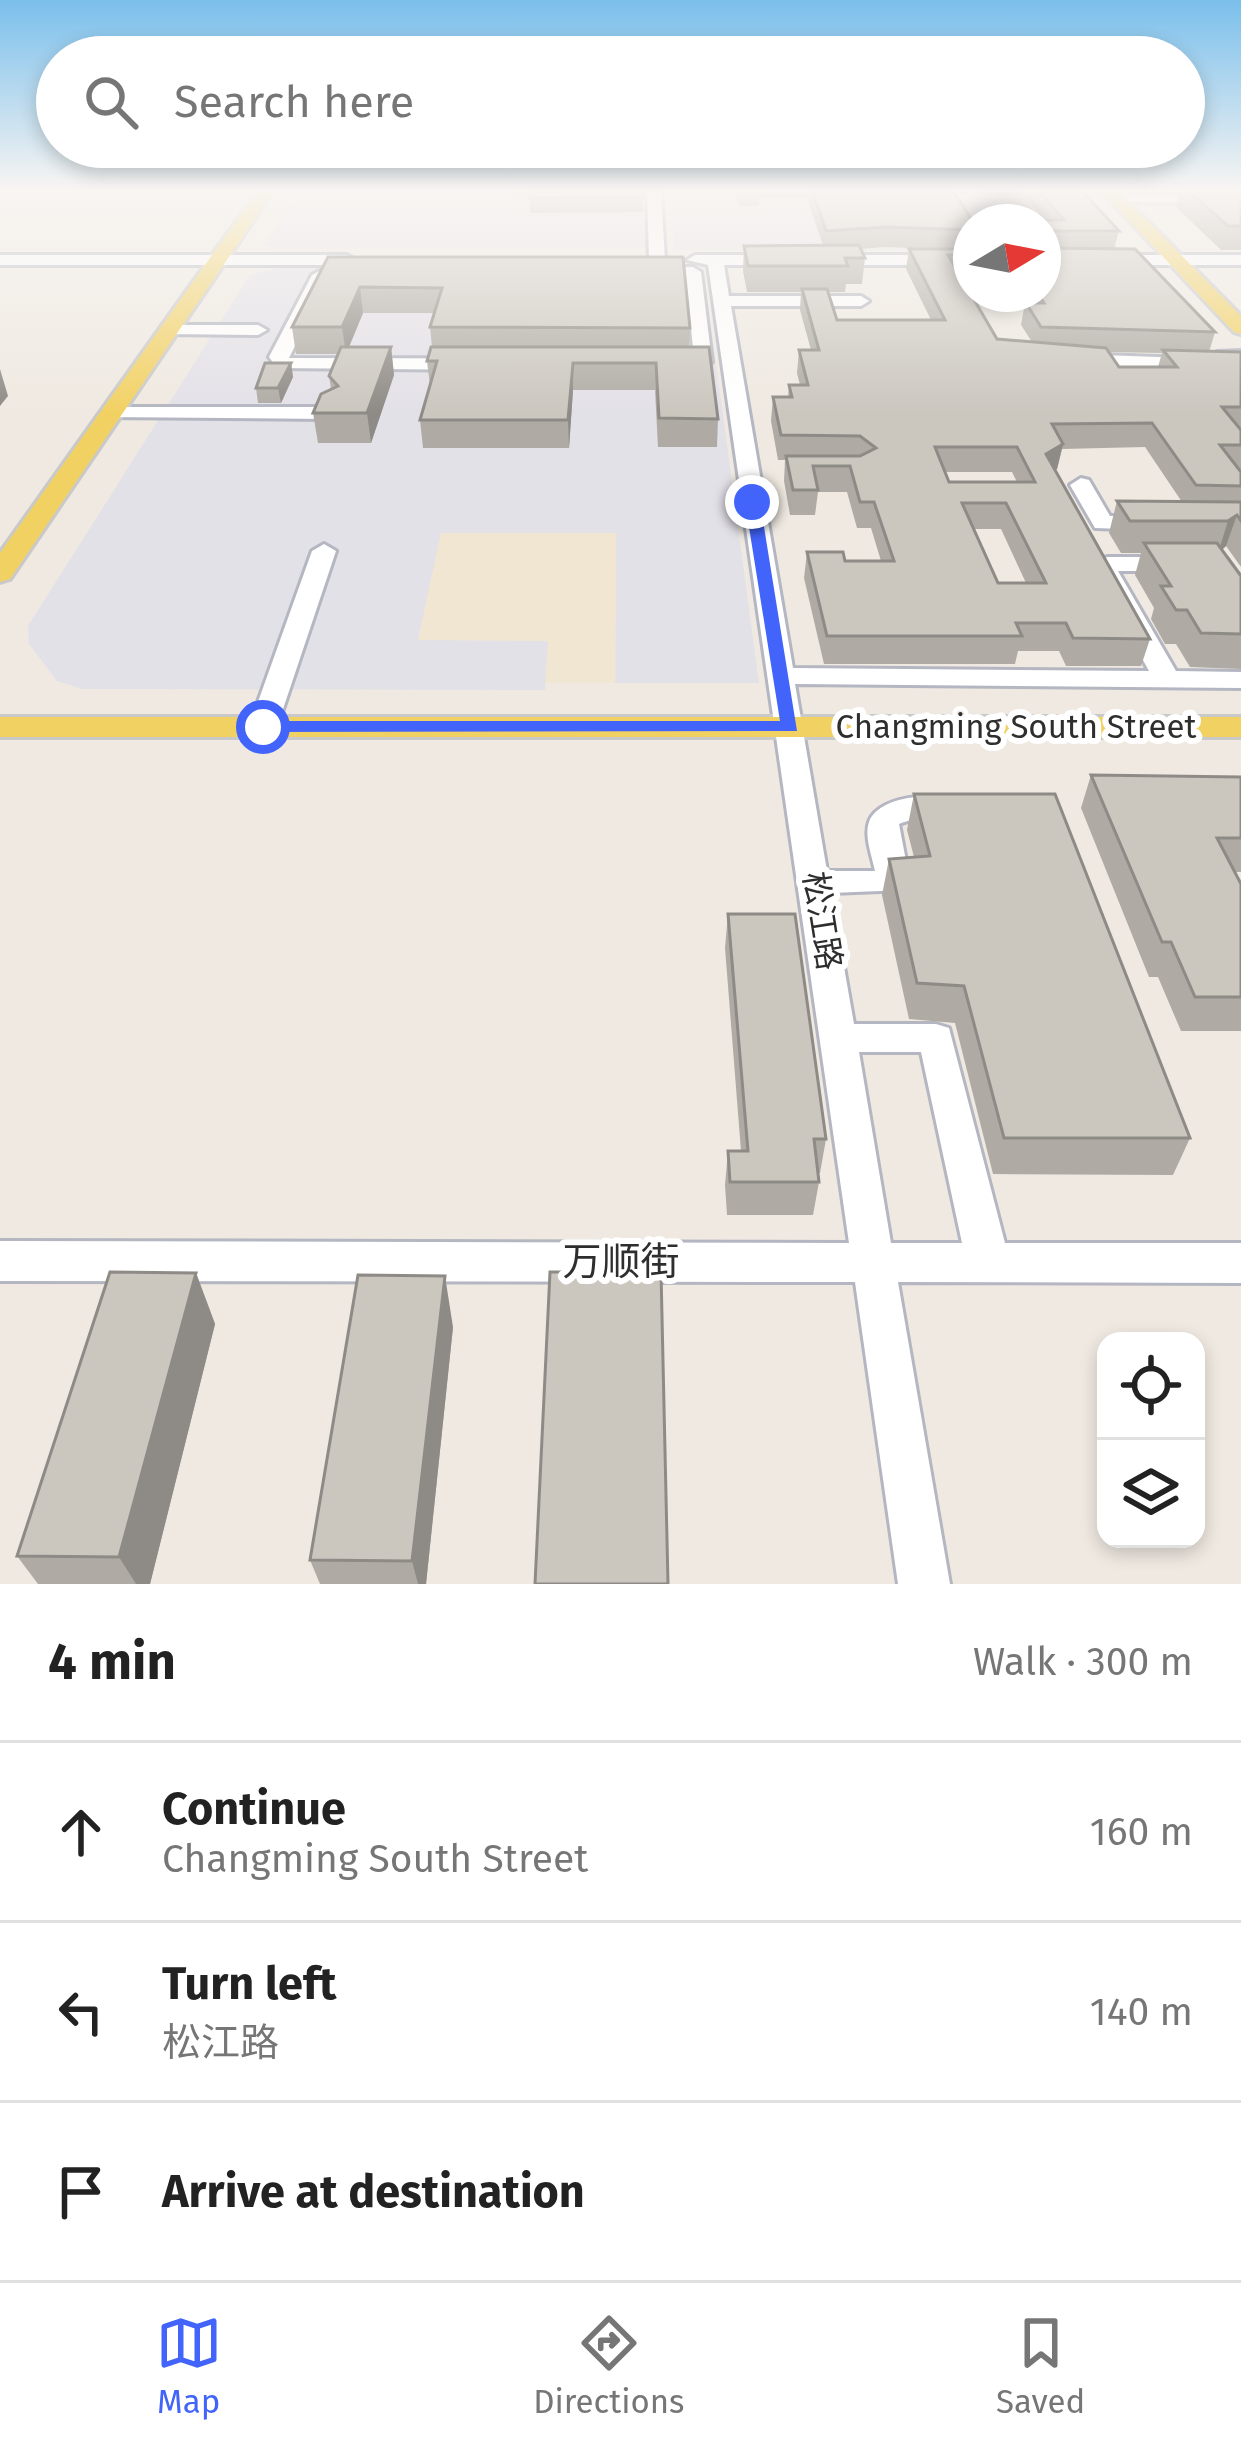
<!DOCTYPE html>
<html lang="en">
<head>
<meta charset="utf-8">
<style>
  body { margin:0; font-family:"Fira Sans","Noto Sans SC",sans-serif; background:#f6f6f6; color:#222 }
  .controls { position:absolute; right:36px; bottom:36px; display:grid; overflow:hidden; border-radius:24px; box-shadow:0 6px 18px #0003 }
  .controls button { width:108px; height:108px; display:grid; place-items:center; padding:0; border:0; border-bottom:3px solid #e0e0e0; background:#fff; color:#222; font:60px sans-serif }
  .compass { position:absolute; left:953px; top:204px; width:108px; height:108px; border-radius:50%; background:#fff; box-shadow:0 6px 18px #0003; rotate:80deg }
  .stop { position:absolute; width:36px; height:36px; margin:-27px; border:9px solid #4264fb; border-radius:50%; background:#fff }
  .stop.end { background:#4264fb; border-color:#fff; box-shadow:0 3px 12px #0008 }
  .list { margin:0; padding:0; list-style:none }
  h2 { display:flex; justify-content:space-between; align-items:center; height:156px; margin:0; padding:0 48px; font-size:51px }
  h2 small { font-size:39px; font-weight:400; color:#767676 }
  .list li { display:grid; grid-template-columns:78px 1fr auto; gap:36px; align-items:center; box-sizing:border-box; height:180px; padding:0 48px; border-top:3px solid #e0e0e0 }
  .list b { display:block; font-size:45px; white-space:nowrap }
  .list p { margin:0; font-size:39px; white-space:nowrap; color:#767676 }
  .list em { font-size:39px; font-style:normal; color:#767676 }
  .icon { flex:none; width:66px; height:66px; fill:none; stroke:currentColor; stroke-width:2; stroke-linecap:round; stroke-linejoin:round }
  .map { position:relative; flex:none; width:1241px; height:1584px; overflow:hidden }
  .search { position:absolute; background:#fff; box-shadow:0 6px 18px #0003; left:36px; right:36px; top:36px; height:132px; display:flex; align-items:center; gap:30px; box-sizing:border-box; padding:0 42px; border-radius:66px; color:#767676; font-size:45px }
  .sheet { height:696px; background:#fff }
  nav { display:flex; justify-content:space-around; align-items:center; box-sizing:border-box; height:168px; border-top:3px solid #e0e0e0; background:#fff; font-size:33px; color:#767676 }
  nav a { display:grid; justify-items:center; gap:6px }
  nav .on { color:#4264fb }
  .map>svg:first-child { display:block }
  .industrial { fill:#e3e1e8 }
  .education { fill:#f0e6d1 }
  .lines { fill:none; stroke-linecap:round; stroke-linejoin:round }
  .minor-casing { stroke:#b4b7c1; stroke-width:6 }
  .major-casing { stroke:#c9c9c9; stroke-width:6 }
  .minor { fill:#fff; fill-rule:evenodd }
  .major { fill:#f2d163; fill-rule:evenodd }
  .wall { fill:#afaba4; fill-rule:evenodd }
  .shaded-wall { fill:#8e8b86 }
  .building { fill:#cbc7bf; stroke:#8e8b86; stroke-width:3; fill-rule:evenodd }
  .route { fill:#4264fb }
  .labels { text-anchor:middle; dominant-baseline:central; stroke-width:12; stroke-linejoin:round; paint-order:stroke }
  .street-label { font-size:33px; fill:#2e2e2e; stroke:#fff }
  .near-street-label { font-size:39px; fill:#2e2e2e; stroke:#fff }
</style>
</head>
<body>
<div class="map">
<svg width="1241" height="1584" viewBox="0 0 1241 1584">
  <rect width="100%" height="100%" fill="#efe9e1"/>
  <g class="industrial">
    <polygon points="299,192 644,192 646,248 273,249 266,244"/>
    <polygon points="670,192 1071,192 1122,251 1043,251 1043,222 971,222 971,250 674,250"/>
    <polygon points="281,267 703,267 759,683 615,683 616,534 549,641 545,690 83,689 57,681 29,644 28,626 250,275"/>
  </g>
  <polygon class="education" points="441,533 616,533 615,683 545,683 548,641 418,640"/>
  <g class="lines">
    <defs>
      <g id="minor">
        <polygon points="647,192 661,192 665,260 657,265 649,260"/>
        <polygon points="1129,195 1241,195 1241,203 1124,202"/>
        <polygon points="0,255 347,255 355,260 347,265 0,265"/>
        <path d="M971,255v10h-247l5,31h132l8,5 -8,5h-130l62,362 356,3 -56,-101 7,-11 8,-2h111l8,2 14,19v24l-9,-2 -20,-29h-94l58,100 65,1v16l-446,-4 32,187h48c-3,-15 -11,-35 -6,-49 10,-29 81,-33 97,-13 -16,19 -45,4 -67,15l11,58 -5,8 -74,3 23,131h82l13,4 56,215h236v40l-343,-1 52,302h-52l-43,-302 -855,-1v-40l849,2 -141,-978 -21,-5 8,-5zM859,1052h62l41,191h-71z"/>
        <rect x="1043" y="255" width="198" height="10"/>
        <path d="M327,267h366l8,5 11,90 -25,10 -410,-4 -8,-11 43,-82zM329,277h357l8,82 -405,-1z"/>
        <polygon points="170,325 258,325 267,330 258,335 164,334 164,326"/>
        <polygon points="1241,351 1241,365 1232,371 1073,364 1064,359 1073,354 1216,359 1217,352"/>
        <polygon points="112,407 328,407 338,413 328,419 105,417 102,413"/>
        <polygon points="1081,478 1089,480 1110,516 1151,516 1162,523 1151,530 1095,528 1070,485"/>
        <polygon points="324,544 336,551 277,727 273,733 253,733 249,727 312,551"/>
      </g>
      <g id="major">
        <polygon points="257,192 273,192 10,579 0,582 0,553"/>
        <polygon points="1102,192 1119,192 1241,316 1241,334 1234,332"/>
        <rect x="0" y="717" width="1241" height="20"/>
      </g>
    </defs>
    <use href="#minor" class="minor-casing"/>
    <use href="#major" class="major-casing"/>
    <use href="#minor" class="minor"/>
    <use href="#major" class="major"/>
  </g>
  <g class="wall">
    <polygon points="503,192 643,192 643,212 530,213 530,194 503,194"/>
    <path d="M736,192h347l36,39 -5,18 101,83 -6,20h32v215l-15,-21 -4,4 19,26v93l-51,-2 -14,-23h-11l-14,-25 3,-11 -19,-33 6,-22h-20l-12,-20 8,-32 65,1 -37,-55 -83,2 -5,20 -2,1 95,169 -9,27h-75l-7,-15h-41l-3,13h-191l-20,-86 3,-26 38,9h36l-10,-33h-14l-10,-36h-29l-3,23h-25l-6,-34 1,-21h-7l-7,-39 2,-24h15l1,-12h11l-3,-12 2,-23h12l-11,-40 1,-18h-54l-4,-21 1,-25 79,-1 -17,-49v2h-46l-1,8h-20zM956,194l68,1 20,25h-72zM971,222h72v72h-24l6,9 -4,22 11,17 -35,-3 -37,-64h11zM885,247l48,2h-24l-3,20 25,51h-94l-9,-28h17l1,-8h16l3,-26 -5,-9zM1108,352l54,1 -4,14h-39zM945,472h67l5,10h-68zM974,529h27l25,54h-28z"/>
    <polygon points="1180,192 1241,192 1241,250 1221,250 1176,207"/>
    <polygon points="328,257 690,328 689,347 718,419 717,447 658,447 655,390 573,390 569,448 423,448 420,420 430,386 427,361 432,347 430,327 434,313 363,313 349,347 391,347 394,375 371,443 318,443 313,413 331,389 329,376 339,354 296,354 292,327"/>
    <polygon points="291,363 293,377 281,403 258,403 256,388"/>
    <polygon points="1091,775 1241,777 1241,872 1235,872 1241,884 1241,1031 1181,1031 1158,977 1149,977 1081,808"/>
    <polygon points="914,794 1190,1138 1173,1175 993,1174 955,1023 909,1019 882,895 889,859 914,857 907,830"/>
    <polygon points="728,914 826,1139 820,1173 818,1173 819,1182 813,1215 727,1215 725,1185 728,1151 741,1151 725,948"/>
    <polygon points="196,1273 215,1324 150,1584 38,1584 17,1556"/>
    <polygon points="453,1327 426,1584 320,1584 310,1560"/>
  </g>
  <g class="shaded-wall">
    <polygon points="360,287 363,313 346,354 342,327"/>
    <polygon points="391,347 394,375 371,443 367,413"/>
    <polygon points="291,363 293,377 281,403 278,388"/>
    <polygon points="573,363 573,390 569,448 568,420"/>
    <polygon points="0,369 8,396 0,406"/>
    <polygon points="1063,444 1057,469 1041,479 1046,454"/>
    <polygon points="1237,515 1226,546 1218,553 1228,521"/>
    <polygon points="196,1273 215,1324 150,1584 136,1584 119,1557"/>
    <polygon points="445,1276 453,1327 426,1584 418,1584 412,1561"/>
  </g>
  <g class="building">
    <polygon points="530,192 643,192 643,197 529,198"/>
    <polygon points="813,192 954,192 972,220 1064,220 1040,192 1083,192 1119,231 1047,231 1043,234 1043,222 971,222 971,230 887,227 826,231"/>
    <polygon points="1190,192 1241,192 1241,226 1228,226"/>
    <polygon points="1043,240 1044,248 1135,249 1215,332 1041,327 1026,303 1044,303 1038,294 1043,294"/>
    <polygon points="859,245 865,258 845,258 848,266 748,266 744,246"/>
    <path d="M909,249h62v6h-23l49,84 109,9 13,19h58l-14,-17 78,2v55h-19l19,23v15h-21l21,27v14l-45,-1 -44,-62 -100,1 11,20 -17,10 104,185 -77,-1 -7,-15h-50l6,13h-195l-20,-84h36l2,9h49l-20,-59h-14l-10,-36h-37l5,24h-25l-7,-34h74l16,-8 -16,-12 -79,-1 -8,-38h19l-3,-12h19l-9,-35h20l-17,-61h25l10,31h108zM935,447h82l18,35h-86zM962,503h44l40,80h-48z"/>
    <polygon points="328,257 683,257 690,328 430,327 442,288 360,287 342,327 292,327"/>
    <polygon points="341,347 391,347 367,413 313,413 321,394 338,386 329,376"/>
    <polygon points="431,347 709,347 718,419 659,418 656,363 573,363 568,420 420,420 437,361 427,361"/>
    <polygon points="265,363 291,363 278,388 256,388"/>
    <polygon points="1117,501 1241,502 1241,521 1237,515 1228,521 1130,521"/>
    <polygon points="1144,543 1217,543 1241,576 1241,634 1201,633 1187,610 1176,610 1161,586 1171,586"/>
    <polygon points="1091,775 1241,777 1241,838 1217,838 1241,884 1241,997 1195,997 1171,942 1162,942"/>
    <polygon points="914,794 1055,794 1190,1138 1004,1138 964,986 917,983 889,859 930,856"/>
    <polygon points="728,914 795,914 826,1139 814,1139 819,1182 730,1182 728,1151 748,1151"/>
    <polygon points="110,1272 196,1273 119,1557 17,1556"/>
    <polygon points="550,1272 661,1272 668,1584 535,1584"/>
    <polygon points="358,1275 445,1276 412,1561 310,1560"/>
  </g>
  <linearGradient id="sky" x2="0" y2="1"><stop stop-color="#7abfeb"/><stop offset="0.46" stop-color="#f8f5f2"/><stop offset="1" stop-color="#f8f5f2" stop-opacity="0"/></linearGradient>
  <rect width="1241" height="413" fill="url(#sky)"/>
  <polygon class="route" points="752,498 760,502 797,731 263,732 254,727 263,721 780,721 745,502"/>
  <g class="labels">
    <g class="street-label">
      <text x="1016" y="727">Changming South Street</text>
      <text transform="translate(822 921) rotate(81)">松江路</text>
    </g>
    <g class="near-street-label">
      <text x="621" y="1262">万顺街</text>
    </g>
  </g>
</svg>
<div class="controls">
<button><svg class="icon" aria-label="locate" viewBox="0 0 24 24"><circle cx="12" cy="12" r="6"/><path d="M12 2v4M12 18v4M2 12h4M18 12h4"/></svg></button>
<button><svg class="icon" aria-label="layers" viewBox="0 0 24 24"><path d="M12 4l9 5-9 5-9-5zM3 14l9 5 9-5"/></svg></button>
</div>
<svg class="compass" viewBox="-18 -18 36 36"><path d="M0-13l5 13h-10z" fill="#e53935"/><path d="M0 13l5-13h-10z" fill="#767676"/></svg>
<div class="stop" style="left:263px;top:727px"></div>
<div class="stop end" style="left:752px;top:502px"></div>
<div class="search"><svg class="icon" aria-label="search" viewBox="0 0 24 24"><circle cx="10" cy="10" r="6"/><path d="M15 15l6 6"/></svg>Search here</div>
</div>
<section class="sheet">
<h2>4 min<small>Walk · 300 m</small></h2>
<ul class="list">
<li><svg class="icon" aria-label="ahead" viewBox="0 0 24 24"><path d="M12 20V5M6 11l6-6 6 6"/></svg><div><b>Continue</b><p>Changming South Street</p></div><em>160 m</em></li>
<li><svg class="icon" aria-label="left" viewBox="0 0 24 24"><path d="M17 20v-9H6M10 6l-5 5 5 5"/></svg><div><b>Turn left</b><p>松江路</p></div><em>140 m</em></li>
<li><svg class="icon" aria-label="arrive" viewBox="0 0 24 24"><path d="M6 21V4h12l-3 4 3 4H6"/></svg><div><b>Arrive at destination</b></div></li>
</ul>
</section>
<nav>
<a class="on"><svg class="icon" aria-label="map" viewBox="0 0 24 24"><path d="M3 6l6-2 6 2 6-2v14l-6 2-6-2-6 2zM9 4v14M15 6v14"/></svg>Map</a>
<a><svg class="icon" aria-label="directions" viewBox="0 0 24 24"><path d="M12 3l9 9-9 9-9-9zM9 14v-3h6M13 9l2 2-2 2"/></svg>Directions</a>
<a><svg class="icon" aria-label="saved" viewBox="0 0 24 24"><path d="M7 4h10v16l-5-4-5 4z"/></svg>Saved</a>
</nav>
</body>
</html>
